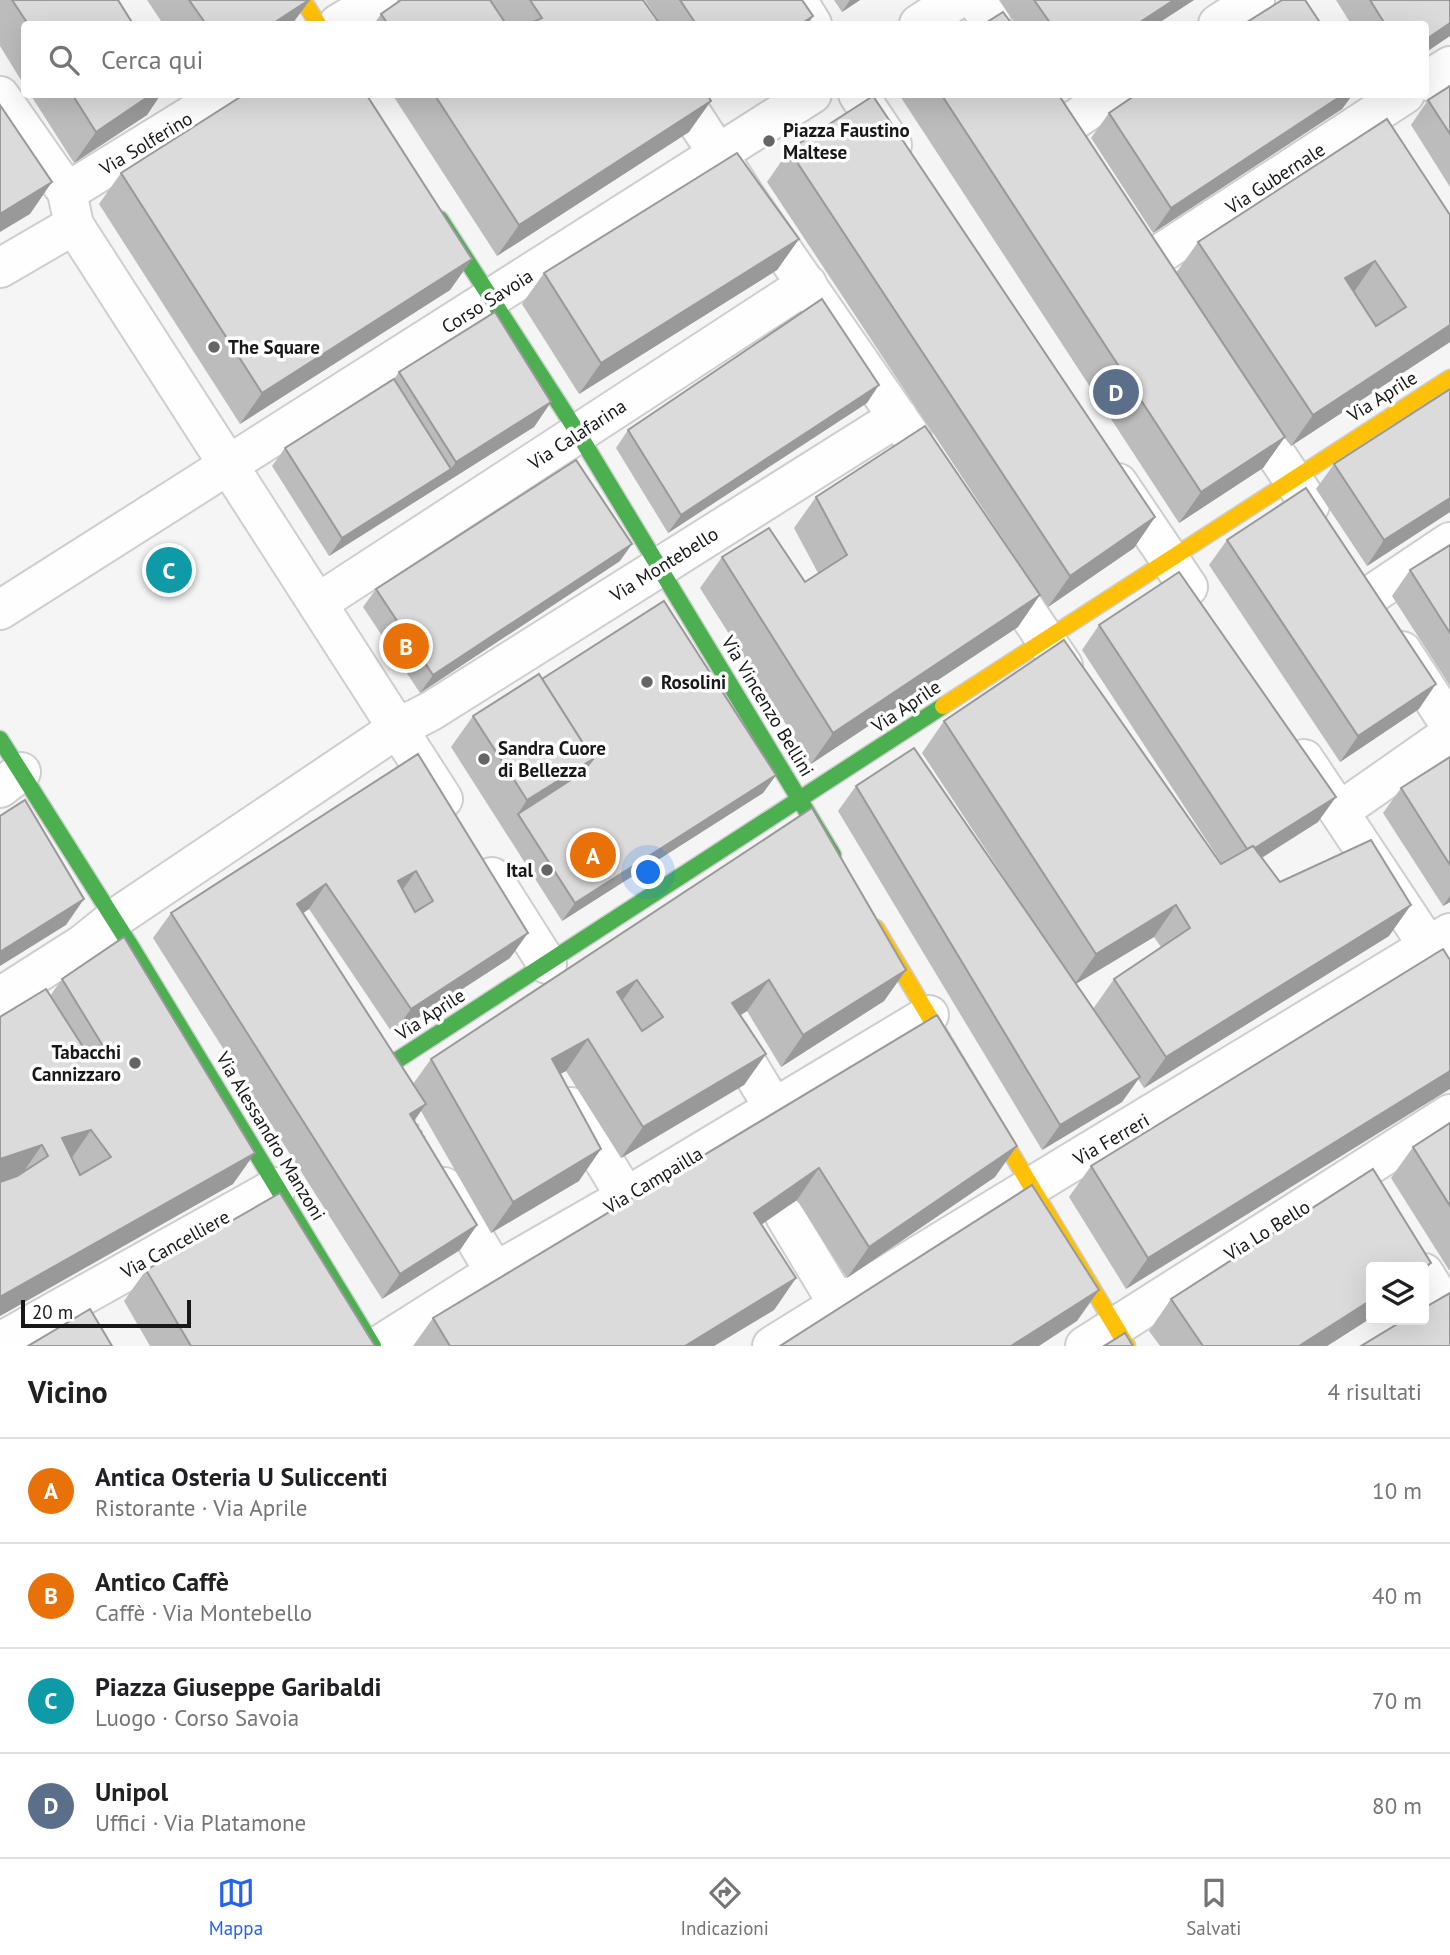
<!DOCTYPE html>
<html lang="it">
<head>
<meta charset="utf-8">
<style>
  body { margin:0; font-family:"PT Sans",sans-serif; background:#f2f2f2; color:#202124 }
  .controls { position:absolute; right:21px; bottom:21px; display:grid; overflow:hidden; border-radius:7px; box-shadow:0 7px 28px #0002 }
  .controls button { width:63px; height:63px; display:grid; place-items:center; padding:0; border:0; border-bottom:2px solid #e0e0e0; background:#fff; color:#202124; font:35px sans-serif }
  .scale { position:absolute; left:21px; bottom:18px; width:170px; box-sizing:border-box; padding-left:7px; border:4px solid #171818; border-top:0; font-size:19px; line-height:24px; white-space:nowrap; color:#171818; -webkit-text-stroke:5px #fff; paint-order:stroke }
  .you { position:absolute; left:649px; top:873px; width:24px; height:24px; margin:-18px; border:5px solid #fff; border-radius:50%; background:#1a73e8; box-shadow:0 0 0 10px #1a73e833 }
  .badge { display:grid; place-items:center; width:46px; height:46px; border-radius:50%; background:#2563eb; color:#fff; font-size:23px; font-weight:700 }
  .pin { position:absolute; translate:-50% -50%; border:4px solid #fff; box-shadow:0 2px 7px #0006 }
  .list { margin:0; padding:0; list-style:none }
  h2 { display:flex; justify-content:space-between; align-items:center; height:91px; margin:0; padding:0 28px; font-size:30px }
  h2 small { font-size:23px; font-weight:400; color:#757577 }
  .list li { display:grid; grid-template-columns:46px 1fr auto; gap:21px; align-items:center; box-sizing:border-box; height:105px; padding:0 28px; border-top:2px solid #e0e0e0 }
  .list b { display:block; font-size:26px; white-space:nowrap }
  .list p { margin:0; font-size:23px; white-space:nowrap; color:#757577 }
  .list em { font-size:23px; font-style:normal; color:#757577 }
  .icon { flex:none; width:38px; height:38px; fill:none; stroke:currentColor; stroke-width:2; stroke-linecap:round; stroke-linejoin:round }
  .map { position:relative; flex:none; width:1450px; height:1346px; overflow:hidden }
  .search { position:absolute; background:#fff; box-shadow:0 7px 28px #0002; left:21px; right:21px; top:21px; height:77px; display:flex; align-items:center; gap:18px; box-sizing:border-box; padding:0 24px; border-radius:7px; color:#757577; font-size:26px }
  .sheet { height:511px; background:#fff }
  nav { display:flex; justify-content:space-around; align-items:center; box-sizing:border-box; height:98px; border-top:2px solid #e0e0e0; background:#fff; font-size:19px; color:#757577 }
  nav a { display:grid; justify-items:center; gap:4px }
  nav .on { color:#2563eb }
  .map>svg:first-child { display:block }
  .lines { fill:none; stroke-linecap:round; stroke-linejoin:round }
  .street-casing { stroke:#cdcece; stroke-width:42 }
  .fast-casing { stroke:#cdcece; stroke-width:19 }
  .slow-casing { stroke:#cdcece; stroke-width:19 }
  .path { stroke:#d1d1d1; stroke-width:4.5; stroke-dasharray:3.5 3.5; stroke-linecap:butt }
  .street { stroke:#fefefe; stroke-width:38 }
  .fast { stroke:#4caf50; stroke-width:16 }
  .slow { stroke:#ffc107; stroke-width:16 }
  .wall { fill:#bcbcbd; fill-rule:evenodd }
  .shaded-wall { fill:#99999a }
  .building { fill:#dbdbdc; stroke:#99999a; stroke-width:2; fill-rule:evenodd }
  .poi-dot { fill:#656566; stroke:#fff; stroke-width:2.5 }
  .labels { text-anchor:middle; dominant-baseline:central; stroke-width:7; stroke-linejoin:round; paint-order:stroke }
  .poi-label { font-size:19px; font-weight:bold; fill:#171818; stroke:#fff; text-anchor:start }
  .street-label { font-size:19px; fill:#171818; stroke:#fff }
</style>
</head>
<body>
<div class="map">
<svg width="1450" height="1346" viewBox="0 0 1450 1346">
  <rect width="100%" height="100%" fill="#f5f5f6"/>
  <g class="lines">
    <defs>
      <g id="street">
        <polyline points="797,0 812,24"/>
        <polyline points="976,0 992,24"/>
        <polyline points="338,24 378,0"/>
        <polyline points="919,24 956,0"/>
        <polyline points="1218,24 1255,0"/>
        <polyline points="1426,81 1450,66"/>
        <polyline points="679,94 745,196 912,438"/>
        <polyline points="858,94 892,145"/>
        <polyline points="0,96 67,192 74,225 443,799"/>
        <polyline points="1058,131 1113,94"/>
        <polyline points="67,192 226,94"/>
        <polyline points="1146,263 1405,94"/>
        <polyline points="0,268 74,225"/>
        <polyline points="1246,410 1310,505"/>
        <polyline points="1118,483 1188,587"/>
        <polyline points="999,570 1063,666"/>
        <polyline points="1368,597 1450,542"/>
        <polyline points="318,603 807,284"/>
        <polyline points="0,610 812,94"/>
        <polyline points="1402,651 1450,725"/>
        <polyline points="1304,759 1450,979"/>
        <polyline points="0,788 21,772"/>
        <polyline points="1340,811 1450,734"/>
        <polyline points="492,877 547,964"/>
        <polyline points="0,997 83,944 114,919 398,728 431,711 898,417"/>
        <polyline points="729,1034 774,1108"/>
        <polyline points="571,1107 626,1197"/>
        <polyline points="444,1187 495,1272"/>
        <polyline points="785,1216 838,1304"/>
        <polyline points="1424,1273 1443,1304"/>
        <polyline points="0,1342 277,1187"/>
        <polyline points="378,1346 495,1272 626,1197 929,1015"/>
        <path d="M772,1346c224,-140 452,-275 678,-413"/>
        <polyline points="1085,1346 1450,1114"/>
      </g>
      <g id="fast">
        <polyline points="440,219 578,433 833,855"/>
        <polyline points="0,739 132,948 373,1346"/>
        <polyline points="365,1037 385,1068 943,706"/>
      </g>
      <g id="slow">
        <polyline points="303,0 318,24"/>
        <polyline points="943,706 1450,378"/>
        <polyline points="876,928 1127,1346"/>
      </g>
    </defs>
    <use href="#street" class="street-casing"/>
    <use href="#fast" class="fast-casing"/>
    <use href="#slow" class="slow-casing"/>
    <polyline class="path" points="413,1118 424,1138"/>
    <use href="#street" class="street"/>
    <use href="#fast" class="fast"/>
    <use href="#slow" class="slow"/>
  </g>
  <g class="wall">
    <polygon points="0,0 118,0 133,24 24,24 24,85 0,46"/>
    <polygon points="147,0 310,0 292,24 163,24"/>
    <polygon points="401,0 643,0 660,24 374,24 381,14"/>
    <polygon points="645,0 802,0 808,24 661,24"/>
    <polygon points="834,0 860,0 842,12"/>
    <polygon points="1001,0 1194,0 1157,24 1016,24 1000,1"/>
    <polygon points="1336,0 1450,0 1425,24 1351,24"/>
    <polygon points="1450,86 1450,187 1411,125 1428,100"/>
    <polygon points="30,94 161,94 147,115 74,163"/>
    <polygon points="392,94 707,94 689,132 497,256"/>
    <polygon points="901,94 1058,94 1176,273 1198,242 1450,215 1450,342 1291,446 1284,437 1263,468 1179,523 900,96"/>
    <polygon points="1137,94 1353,94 1342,109 1153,233 1091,138 1109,113"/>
    <polygon points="789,150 1155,517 1134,548 1048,607 767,182"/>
    <polygon points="121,173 472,259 450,290 240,424 99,204"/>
    <polygon points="799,239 777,270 579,394 522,304 544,273"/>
    <polygon points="399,372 551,402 534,427 329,556 272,466 285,448 394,379"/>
    <polygon points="867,403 668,533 616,448 628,430"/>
    <polygon points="1334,464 1450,512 1367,566 1316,489"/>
    <polygon points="816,497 1018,627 811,764 700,588 722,557 805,582 818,573 794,528"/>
    <polygon points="1227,540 1419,709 1340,762 1209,565"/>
    <polygon points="1450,545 1450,686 1392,596 1410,570"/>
    <polygon points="620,561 420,693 363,607 376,589"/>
    <path d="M1099,625l219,197 -56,36 18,24 109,54 -245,152 -6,-9 -16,23 -80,48 -204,-339 18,-25 161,111 -95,-144 22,-32 277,143h1l-140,-214zM1154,937l7,10 -47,32 -21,30 -17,-25z"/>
    <polygon points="542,679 776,775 763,793 562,921 451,747 473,716"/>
    <polygon points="418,754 510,958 393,1034 309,909 303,913 413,1084 431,1059 812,808 906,970 884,1001 781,1067 747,1011 741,1015 766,1054 744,1085 621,1158 566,1071 560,1074 579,1181 491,1233 421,1111 414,1121 477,1225 460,1250 382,1299 153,938 171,913"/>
    <polygon points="1450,757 1450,902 1443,906 1383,813 1401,788"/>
    <polygon points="1443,949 1126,1289 1069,1197 1091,1166"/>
    <polygon points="62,979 233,1184 0,1316 0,1017 50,996"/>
    <polygon points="937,1015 995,1177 847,1278 797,1200 761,1224 796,1278 774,1310 714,1346 413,1346 433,1318"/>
    <polygon points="1450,1123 1450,1270 1449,1270 1391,1178 1413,1147"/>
    <polygon points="1371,1267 1371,1318 1327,1346 1160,1346 1149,1331 1171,1299"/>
    <polygon points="146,1270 375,1346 150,1346 124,1301"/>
  </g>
  <g class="shaded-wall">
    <polygon points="309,0 310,0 292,24 272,24"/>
    <polygon points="850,0 860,0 842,12"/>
    <polygon points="1174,0 1194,0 1157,24 1137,24"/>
    <polygon points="813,16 808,24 801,24"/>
    <polygon points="1450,23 1450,36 1425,53 1425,40"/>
    <polygon points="152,94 161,94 147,115 74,163 96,132"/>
    <polygon points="1344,94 1353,94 1342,109 1153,233 1171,208"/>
    <polygon points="711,101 689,132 497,256 519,225"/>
    <polygon points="52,182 30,214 0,232 0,214"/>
    <polygon points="799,239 777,270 579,394 601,363"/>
    <polygon points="472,259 450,290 240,424 262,393"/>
    <polygon points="1375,261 1354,292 1345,278"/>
    <polygon points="1450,325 1450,342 1291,446 1313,415"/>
    <polygon points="879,385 867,403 668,533 681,515"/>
    <polygon points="551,402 534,427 329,556 342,538 451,469 456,462"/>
    <polygon points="1285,437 1263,468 1179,523 1201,492"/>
    <polygon points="1450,498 1450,512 1367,566 1384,540"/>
    <polygon points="1155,517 1134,548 1048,607 1070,576"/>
    <polygon points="632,544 620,561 420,693 433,675"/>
    <polygon points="1040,595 1018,627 811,764 833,733"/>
    <polygon points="1436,684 1419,709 1340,762 1358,736"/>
    <polygon points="593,759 571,790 518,814 527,800"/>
    <polygon points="776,775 763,793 562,921 575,903"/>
    <polygon points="1336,797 1318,822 1231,877 1249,852"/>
    <polygon points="416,871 398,896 398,881"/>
    <polygon points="326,884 309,909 280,929 297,904"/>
    <polygon points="1450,896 1450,902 1443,906"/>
    <polygon points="84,899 66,925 0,966 0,952"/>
    <polygon points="1176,905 1154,937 1074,985 1096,954"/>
    <polygon points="1411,905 1389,936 1144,1088 1166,1057"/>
    <polygon points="528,933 510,958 393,1034 411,1009"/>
    <polygon points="906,970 884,1001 781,1067 803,1035"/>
    <polygon points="637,980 615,1011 617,992"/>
    <polygon points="769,980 747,1011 710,1034 732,1003"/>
    <polygon points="588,1039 566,1071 530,1090 552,1059"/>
    <polygon points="766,1054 744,1085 621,1158 643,1127"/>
    <polygon points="1450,1071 1450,1089 1126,1289 1148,1258"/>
    <polygon points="1140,1077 1122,1102 1042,1150 1060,1125"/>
    <polygon points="426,1104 408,1129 410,1114"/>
    <polygon points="91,1130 69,1162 62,1138"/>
    <polygon points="42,1145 20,1177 0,1183 0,1159"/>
    <polygon points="1017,1146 995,1177 847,1278 869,1247"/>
    <polygon points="601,1149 579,1181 491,1233 513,1202"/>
    <polygon points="255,1153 233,1184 0,1316 0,1297"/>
    <polygon points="819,1168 797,1200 732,1245 754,1213"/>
    <polygon points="477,1225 460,1250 382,1299 400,1274"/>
    <polygon points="1431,1263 1424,1273 1424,1267"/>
    <polygon points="796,1278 774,1310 714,1346 685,1346"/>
    <polygon points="1099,1290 1077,1321 1039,1346 1011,1346"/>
    <polygon points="1371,1300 1371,1318 1327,1346 1299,1346"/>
  </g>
  <g class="building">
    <polygon points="12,0 118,0 133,24 28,24"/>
    <polygon points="189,0 309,0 272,24 206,24"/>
    <polygon points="401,0 490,0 506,24 388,24 381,14"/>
    <polygon points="530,0 643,0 660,24 535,24 533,22 542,18"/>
    <polygon points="680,0 802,0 813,16 801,24 696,24"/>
    <polygon points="1034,0 1174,0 1137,24 1051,24"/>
    <polygon points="1282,0 1305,0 1321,24 1244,24"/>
    <polygon points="1370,0 1450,0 1450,23 1425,40 1425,24 1385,24"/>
    <polygon points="1003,12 1012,24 984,24"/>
    <polygon points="1450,86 1450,134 1428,100"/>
    <polygon points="72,94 152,94 96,132"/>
    <polygon points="245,94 366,94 472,259 262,393 121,173"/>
    <polygon points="434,94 707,94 711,101 519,225"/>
    <polygon points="941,94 1058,94 1285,437 1201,492"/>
    <polygon points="1137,94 1344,94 1171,208 1109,113"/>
    <polygon points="873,96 1155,517 1070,576 789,150"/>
    <polygon points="0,105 52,182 0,214"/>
    <path d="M1387,119l63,96v110l-137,90 -115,-173zM1375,261l31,46 -30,19 -31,-48z"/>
    <polygon points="737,153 799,239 601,363 544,273"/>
    <polygon points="822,299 879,385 681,515 628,430"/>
    <polygon points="495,312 551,402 456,462 399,372"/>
    <polygon points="394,379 451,469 342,538 285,448"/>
    <polygon points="1450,389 1450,498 1384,540 1334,464"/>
    <polygon points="925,426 1040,595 833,733 722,557 769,528 805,582 847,555 816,497"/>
    <polygon points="576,460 632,544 433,675 376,589"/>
    <polygon points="1306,488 1436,684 1358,736 1227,540"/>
    <polygon points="1450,545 1450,633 1410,570"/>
    <polygon points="1179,572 1336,797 1255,848 1253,846 1247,849 1099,625"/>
    <polygon points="664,601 776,775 575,903 518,814 583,772 593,759 542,679"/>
    <polygon points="1064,640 1221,864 1253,846 1280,882 1371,840 1411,905 1166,1057 1114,979 1190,928 1176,905 1096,954 944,721"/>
    <polygon points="539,674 593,759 527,800 473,716"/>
    <polygon points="914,748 1140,1077 1060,1125 856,786"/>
    <path d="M418,754l110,179 -117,76 -85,-125 -29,20 129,200 -16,10 67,111 -77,49 -229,-361zM416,871l17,30 -18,11 -17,-31z"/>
    <polygon points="1450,757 1450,865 1401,788"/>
    <polygon points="25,800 84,899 0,952 0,816"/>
    <path d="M812,808l94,162 -103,65 -34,-55 -37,23 34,51 -123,73 -55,-88 -36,20 49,90 -88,53 -82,-143zM637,980l26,37 -21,14 -25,-39z"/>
    <path d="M124,937l131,216 -255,144v-115l17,-6 31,-20 -6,-11 -42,14v-142l46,-28 41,64 16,-7 -41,-67zM91,1130l20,27 -31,18 -18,-37z"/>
    <polygon points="1443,949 1450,960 1450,1071 1148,1258 1091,1166"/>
    <polygon points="937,1015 1017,1146 869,1247 819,1168 754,1213 796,1278 685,1346 450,1346 433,1318"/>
    <polygon points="1450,1123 1450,1206 1413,1147"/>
    <polygon points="1373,1169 1431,1263 1424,1267 1371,1267 1371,1300 1299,1346 1203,1346 1171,1299"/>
    <polygon points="1032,1185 1099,1290 1011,1346 780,1346"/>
    <polygon points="280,1193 375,1346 191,1346 146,1270"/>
    <polygon points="1450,1293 1450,1346 1361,1346 1404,1320 1424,1320 1424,1308"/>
    <polygon points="90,1309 112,1346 28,1346"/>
    <polygon points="1125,1333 1133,1346 1104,1346"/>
  </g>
  <g class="poi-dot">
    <circle cx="769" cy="141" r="7"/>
    <circle cx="214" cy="347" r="7"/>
    <circle cx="647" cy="682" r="7"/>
    <circle cx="484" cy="759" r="7"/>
    <circle cx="547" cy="870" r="7"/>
    <circle cx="135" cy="1063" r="7"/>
  </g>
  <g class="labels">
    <g class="poi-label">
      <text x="783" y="130">Piazza Faustino<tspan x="783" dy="22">Maltese</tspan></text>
      <text x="228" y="347">The Square</text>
      <text x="661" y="682">Rosolini</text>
      <text x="498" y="748">Sandra Cuore<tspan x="498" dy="22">di Bellezza</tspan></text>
      <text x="533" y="870" text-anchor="end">Ital</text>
      <text x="121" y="1052" text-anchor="end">Tabacchi<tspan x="121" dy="22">Cannizzaro</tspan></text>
    </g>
    <g class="street-label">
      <text transform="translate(146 143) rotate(-31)">Via Solferino</text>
      <text transform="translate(1275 178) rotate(-33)">Via Gubernale</text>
      <text transform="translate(487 301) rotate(-32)">Corso Savoia</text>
      <text transform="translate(1382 396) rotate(-32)">Via Aprile</text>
      <text transform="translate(577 434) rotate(-33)">Via Calafarina</text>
      <text transform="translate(664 564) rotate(-32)">Via Montebello</text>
      <text transform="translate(768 706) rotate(59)">Via Vincenzo Bellini</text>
      <text transform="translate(906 706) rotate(-34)">Via Aprile</text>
      <text transform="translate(430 1014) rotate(-33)">Via Aprile</text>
      <text transform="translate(271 1136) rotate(59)">Via Alessandro Manzoni</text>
      <text transform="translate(1111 1139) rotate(-30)">Via Ferreri</text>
      <text transform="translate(653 1180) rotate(-31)">Via Campailla</text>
      <text transform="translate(1267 1230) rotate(-32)">Via Lo Bello</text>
      <text transform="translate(175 1244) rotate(-29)">Via Cancelliere</text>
    </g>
  </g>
</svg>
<div class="controls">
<button><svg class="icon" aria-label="layers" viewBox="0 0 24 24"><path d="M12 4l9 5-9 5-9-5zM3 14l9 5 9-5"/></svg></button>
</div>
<div class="scale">20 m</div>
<div class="you"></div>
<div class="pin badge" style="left:593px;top:855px;background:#e8710a">A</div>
<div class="pin badge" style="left:406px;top:646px;background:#e8710a">B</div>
<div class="pin badge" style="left:169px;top:570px;background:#0f9aa8">C</div>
<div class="pin badge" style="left:1116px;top:392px;background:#5c6f8a">D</div>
<div class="search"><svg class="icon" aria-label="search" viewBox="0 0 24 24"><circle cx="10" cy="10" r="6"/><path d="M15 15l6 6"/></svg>Cerca qui</div>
</div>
<section class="sheet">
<h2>Vicino<small>4 risultati</small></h2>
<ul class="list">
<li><span class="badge" style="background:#e8710a">A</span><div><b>Antica Osteria U Suliccenti</b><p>Ristorante · Via Aprile</p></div><em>10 m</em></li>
<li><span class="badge" style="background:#e8710a">B</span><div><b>Antico Caffè</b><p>Caffè · Via Montebello</p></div><em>40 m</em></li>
<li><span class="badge" style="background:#0f9aa8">C</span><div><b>Piazza Giuseppe Garibaldi</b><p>Luogo · Corso Savoia</p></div><em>70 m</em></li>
<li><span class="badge" style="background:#5c6f8a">D</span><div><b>Unipol</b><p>Uffici · Via Platamone</p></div><em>80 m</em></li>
</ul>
</section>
<nav>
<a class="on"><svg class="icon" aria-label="map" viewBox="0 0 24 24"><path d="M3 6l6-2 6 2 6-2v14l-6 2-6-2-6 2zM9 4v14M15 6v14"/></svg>Mappa</a>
<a><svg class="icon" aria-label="directions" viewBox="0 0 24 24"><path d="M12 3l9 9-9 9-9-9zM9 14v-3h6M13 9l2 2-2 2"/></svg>Indicazioni</a>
<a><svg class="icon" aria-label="saved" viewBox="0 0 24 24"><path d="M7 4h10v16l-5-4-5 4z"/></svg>Salvati</a>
</nav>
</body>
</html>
